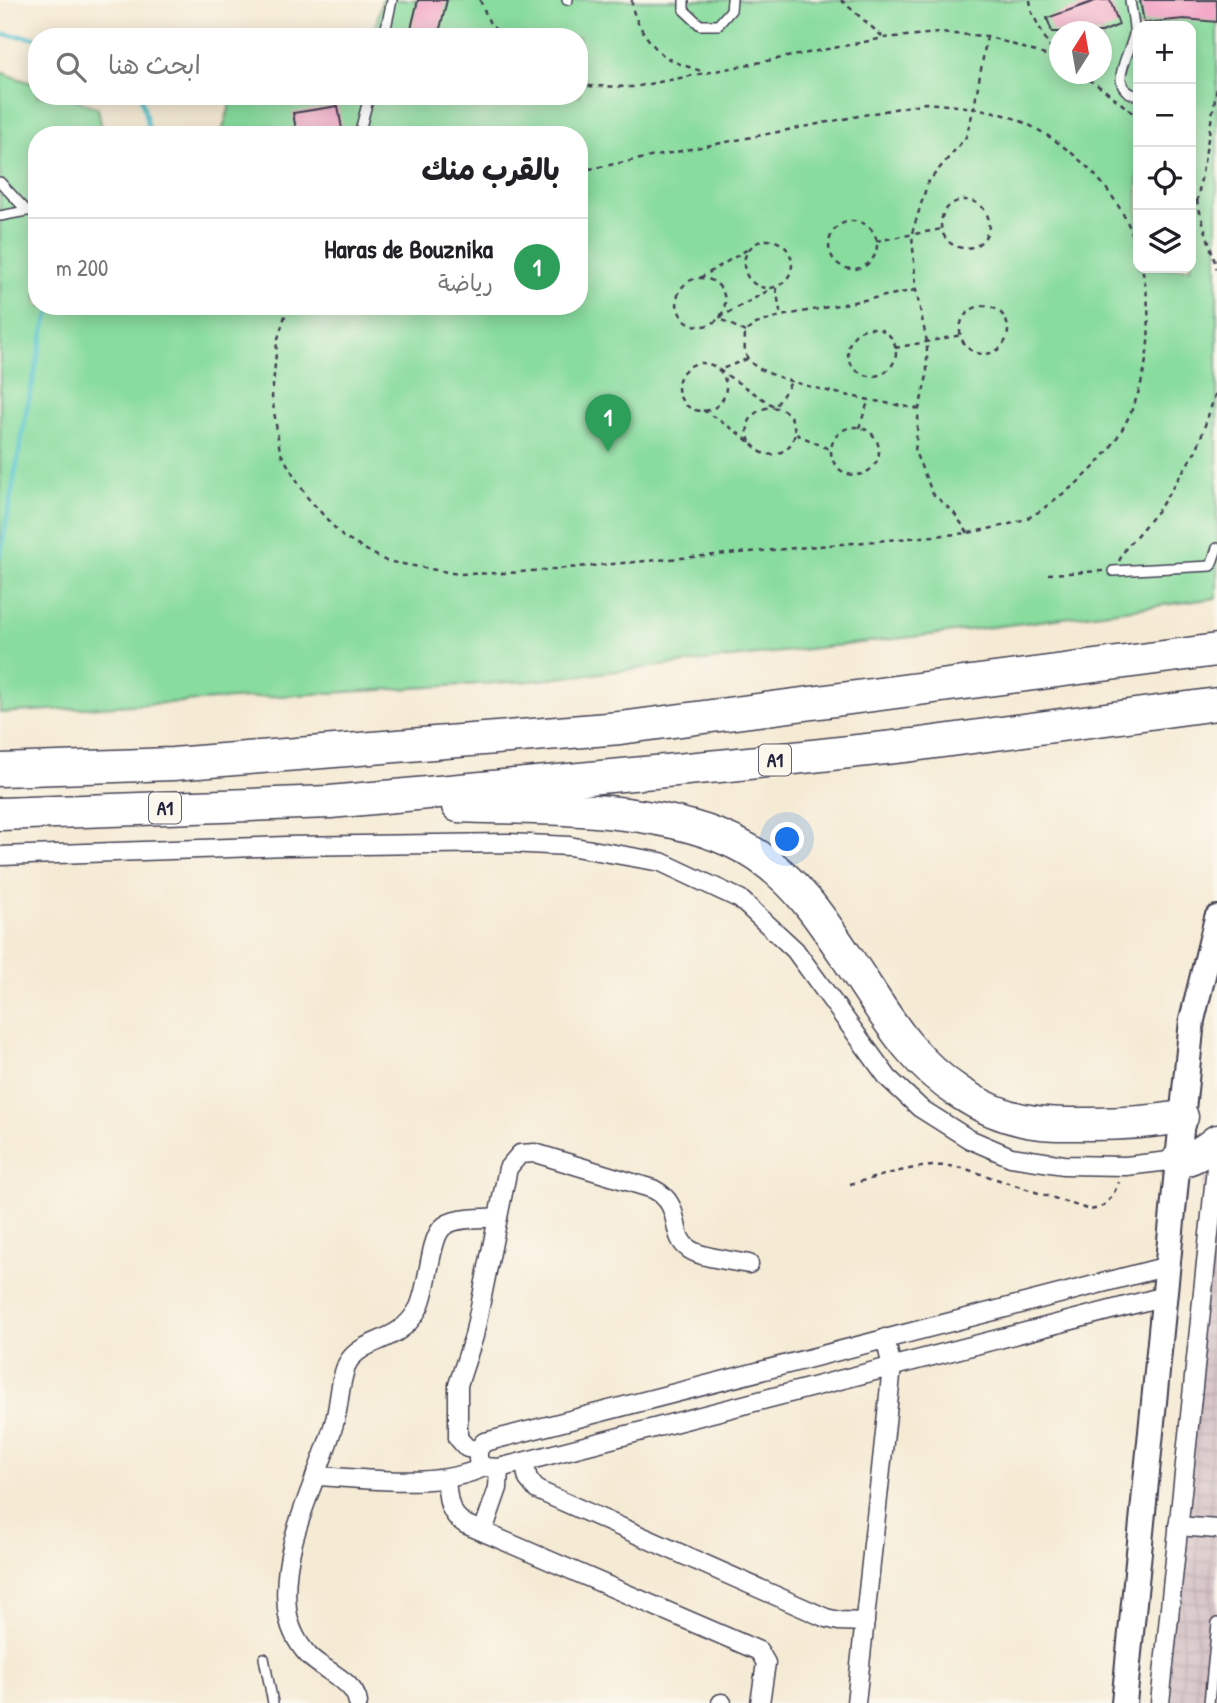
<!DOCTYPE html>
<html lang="ar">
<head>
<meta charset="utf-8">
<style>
  body { margin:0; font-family:"Patrick Hand","Playpen Sans Arabic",sans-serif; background:#f6f6f6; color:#202124; direction:rtl }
  .controls { position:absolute; right:21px; top:21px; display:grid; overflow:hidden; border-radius:14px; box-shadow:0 4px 18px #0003 }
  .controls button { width:63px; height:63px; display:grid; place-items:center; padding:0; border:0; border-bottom:2px solid #e0e0e0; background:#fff; color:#202124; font:35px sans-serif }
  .compass { position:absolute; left:1049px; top:21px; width:63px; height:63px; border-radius:50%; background:#fff; box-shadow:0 4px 18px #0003; rotate:11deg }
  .you { position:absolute; left:788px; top:840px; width:24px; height:24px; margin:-18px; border:5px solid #fff; border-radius:50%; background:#1a73e8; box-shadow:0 0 0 10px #1a73e833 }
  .badge { display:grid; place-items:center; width:46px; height:46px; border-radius:50%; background:#b5179e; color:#fff; font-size:23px; font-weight:700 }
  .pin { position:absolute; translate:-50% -58px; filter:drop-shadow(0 2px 4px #0008) }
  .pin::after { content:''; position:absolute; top:37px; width:24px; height:21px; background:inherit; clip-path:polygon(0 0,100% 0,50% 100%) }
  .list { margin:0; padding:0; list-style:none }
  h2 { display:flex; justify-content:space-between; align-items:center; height:91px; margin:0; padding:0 28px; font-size:30px }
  h2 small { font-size:23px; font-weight:400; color:#757577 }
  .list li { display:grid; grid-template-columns:46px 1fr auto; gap:21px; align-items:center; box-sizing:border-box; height:98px; padding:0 28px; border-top:2px solid #e0e0e0 }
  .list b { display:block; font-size:26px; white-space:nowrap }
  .list p { margin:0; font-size:23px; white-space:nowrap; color:#757577 }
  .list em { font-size:23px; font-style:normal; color:#757577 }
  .icon { flex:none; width:38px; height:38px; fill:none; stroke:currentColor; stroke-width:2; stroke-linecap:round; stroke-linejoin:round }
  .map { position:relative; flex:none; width:1217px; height:1703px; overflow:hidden; direction:ltr }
  .search { position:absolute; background:#fff; box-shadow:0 4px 18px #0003; left:28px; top:28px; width:560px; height:77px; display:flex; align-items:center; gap:18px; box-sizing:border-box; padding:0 24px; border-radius:28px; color:#757577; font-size:26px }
  .panel { position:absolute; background:#fff; box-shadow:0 4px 18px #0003; left:28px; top:126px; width:560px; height:189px; border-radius:28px; direction:rtl }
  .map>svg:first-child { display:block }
  .industrial { fill:url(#industrial-grid) }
  .pitch { fill:#87dc9e; stroke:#547f6c; stroke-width:2; fill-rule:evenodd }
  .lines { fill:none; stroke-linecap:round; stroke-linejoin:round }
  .stream { stroke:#58c4d1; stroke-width:4.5 }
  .building { fill:#f3a3c4 }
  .lane-casing { stroke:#424052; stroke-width:12 }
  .street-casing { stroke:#424052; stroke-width:21 }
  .secondary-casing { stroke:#424052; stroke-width:28 }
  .highway-casing { stroke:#424052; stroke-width:35 }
  .path { stroke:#424052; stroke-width:2.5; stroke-dasharray:5 5; stroke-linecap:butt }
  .lane { stroke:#fff; stroke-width:9 }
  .street { stroke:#fff; stroke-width:18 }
  .secondary { stroke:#fff; stroke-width:24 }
  .highway { stroke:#fff; stroke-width:32 }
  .labels { text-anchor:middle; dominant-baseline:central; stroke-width:5; stroke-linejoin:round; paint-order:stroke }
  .shield { fill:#fbf7ec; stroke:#636270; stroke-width:2 }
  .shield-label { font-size:19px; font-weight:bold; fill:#22223b }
</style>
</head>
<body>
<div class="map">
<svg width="1217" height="1703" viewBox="0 0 1217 1703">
  <defs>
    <pattern id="industrial-grid" width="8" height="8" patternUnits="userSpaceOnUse" patternTransform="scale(1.75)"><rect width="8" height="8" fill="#d2bec3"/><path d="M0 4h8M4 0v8" fill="none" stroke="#b4a3a8"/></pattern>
  </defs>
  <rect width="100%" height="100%" fill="#fbf7ec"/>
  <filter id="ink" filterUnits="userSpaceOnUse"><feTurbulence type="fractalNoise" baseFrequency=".0143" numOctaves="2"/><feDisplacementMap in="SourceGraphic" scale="14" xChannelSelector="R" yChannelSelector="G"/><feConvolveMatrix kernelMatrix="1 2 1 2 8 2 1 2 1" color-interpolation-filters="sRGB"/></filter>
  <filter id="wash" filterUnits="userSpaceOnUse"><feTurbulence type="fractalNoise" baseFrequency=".00686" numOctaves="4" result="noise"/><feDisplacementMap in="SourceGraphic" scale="28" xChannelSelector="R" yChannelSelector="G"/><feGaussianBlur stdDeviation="1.57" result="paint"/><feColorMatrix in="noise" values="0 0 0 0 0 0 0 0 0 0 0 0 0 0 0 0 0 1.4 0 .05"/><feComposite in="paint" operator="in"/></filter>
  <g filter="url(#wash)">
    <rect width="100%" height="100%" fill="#f5ead4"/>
    <polygon class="industrial" points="1217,1163 1217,1703 1158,1703 1204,1171"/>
    <path class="pitch" d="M382,0h835v598l-279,36 -407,47 -531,32v-641l37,13v11h29l32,12 5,27h-66v171h542v-171h-358l12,-39h346v-59h-206zM1138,26h53v242h-53zM1060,32h42v42h-42z"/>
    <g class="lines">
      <g class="stream">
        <polyline points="0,34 37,38"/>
        <polyline points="45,37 83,26 101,37"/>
        <polyline points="141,96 150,135"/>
        <polyline points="0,556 27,408 45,325 53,306"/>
      </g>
    </g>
    <g id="blocks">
      <g class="building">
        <polygon points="418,0 447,0 438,37 409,37"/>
        <polygon points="1098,0 1110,0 1119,25 1102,32 1052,32 1047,18"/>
        <polygon points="1140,0 1217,0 1217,22 1184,19 1144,23"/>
        <polygon points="338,106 343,135 297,135 293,113"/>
      </g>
    </g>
  </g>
  <g filter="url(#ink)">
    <use href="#blocks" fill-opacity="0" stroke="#424052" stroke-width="2"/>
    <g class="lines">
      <defs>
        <g id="lane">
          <polyline points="567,0 568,0"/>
          <polyline points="684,0 684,10 700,25 718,25 731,10 732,0"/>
          <path d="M1130,0c1,10 5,24 4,34 -3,19 -30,54 4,62"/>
          <polyline points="384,37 392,0"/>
          <polyline points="359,135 369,96"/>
          <polyline points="0,182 27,211"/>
          <polyline points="0,216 37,209"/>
          <polyline points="1113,571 1211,566 1217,548"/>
          <polyline points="264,1658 273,1703"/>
          <polyline points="1209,1703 1217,1623"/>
        </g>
        <g id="street">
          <polyline points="0,856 286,846 508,843 569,846 661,862 740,899 795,950 888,1078 920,1108 969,1139 1011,1157 1064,1165 1126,1166 1178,1160"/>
          <polyline points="1165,1296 499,1468 484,1467 478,1460 478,1450 484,1442 489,1441 1168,1266"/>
          <path d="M478,1450l-11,-2 -9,-10v-53l16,-49 34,-168 12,-14 15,-1 118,36c32,16 15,46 36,60 12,9 45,12 60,15"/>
          <polyline points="524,1462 528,1479 537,1490 826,1618 839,1621 865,1622"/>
          <path d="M315,1476c54,2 119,14 169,-9"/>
          <path d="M446,1480c2,19 2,33 19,44l294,127 7,12 -6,40"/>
          <polyline points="1178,1526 1217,1529"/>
          <polyline points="483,1531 498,1488 499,1468"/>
          <path d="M358,1703c-3,-22 -34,-32 -49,-47 -12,-13 -20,-29 -22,-47 -7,-67 31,-127 48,-189 5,-17 5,-50 16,-62 18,-21 48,-15 67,-49 11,-20 11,-68 24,-81 11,-12 41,-9 56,-11"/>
          <polyline points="721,1703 722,1703"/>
          <polyline points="856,1703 892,1367 885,1338"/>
          <polyline points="1160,1703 1216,1167 1216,1141"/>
        </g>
        <polyline id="secondary" points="1124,1703 1192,1020 1217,918"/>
        <g id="highway">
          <polyline points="0,770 173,764 620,728 1217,650"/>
          <path d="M458,806c93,4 220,-3 300,50 40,27 64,64 90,103 20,29 38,61 61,88 28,34 70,64 114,73 22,5 46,4 69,4 31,0 59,-2 90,-7"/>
          <polyline points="0,814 330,802 730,765 913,745 1217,704"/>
          <path d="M1178,1160c14,1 28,-11 39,-19"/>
        </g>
      </defs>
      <use href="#lane" class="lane-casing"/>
      <use href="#street" class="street-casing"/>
      <use href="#secondary" class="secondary-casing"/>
      <use href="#highway" class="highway-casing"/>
      <g class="path">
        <polyline points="480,0 490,24 503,37"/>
        <path d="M632,0c-2,17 20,48 34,57 10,7 25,10 37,15"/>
        <polyline points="841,0 883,37"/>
        <polyline points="1030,0 1032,13 1055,57"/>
        <polyline points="1080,74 1103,89 1138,117"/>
        <polyline points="579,83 587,86 634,87 884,38 938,33 987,36 1060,60"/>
        <path d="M579,171l346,-68c33,3 70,5 100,20 51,25 100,73 113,130"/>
        <polyline points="1191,191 1197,202 1217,269"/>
        <circle cx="965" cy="224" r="24"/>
        <polyline points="1197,202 1217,87"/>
        <circle cx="853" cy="245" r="24"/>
        <circle cx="768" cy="264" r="24"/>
        <polyline points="876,241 942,229"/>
        <polyline points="700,278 748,249"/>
        <circle cx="701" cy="302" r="24"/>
        <polyline points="776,288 781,316"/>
        <path d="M916,290l-135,26 -25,8 -11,8c0,8 -2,20 3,27 14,24 139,44 171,50"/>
        <path d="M288,306l-11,36 -5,55 8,55 27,45 36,40 43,24 72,13 51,-1 459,-40c19,-4 39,-7 57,-14 13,-5 25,-16 36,-24 76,-52 101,-139 81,-227"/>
        <circle cx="984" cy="330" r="24"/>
        <circle cx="872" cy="352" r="24"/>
        <polyline points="745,332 719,318 771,289"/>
        <polyline points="895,348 961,335"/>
        <polyline points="747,359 719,370 775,407 792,381"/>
        <circle cx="702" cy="387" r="24"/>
        <path d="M703,410c15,10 31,19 45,31 6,4 9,10 17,13 8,2 18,-1 24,-8 5,-5 7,-13 5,-20 -6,-32 -58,-20 -44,16"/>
        <circle cx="855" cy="451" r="24"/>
        <polyline points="859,428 869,399"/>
        <polyline points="796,434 831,450"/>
        <polyline points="968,533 954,513 933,494 915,452 919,409 927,376 927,342 916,290 912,233 928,182 966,137 974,108 987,36"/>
        <polyline points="1119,561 1126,548 1159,509 1197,449 1217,389"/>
        <polyline points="1048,574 1104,571"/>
        <path d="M850,1184c38,-9 77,-25 116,-15l124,41c17,-2 22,-13 29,-28"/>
      </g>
      <use href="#lane" class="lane"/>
      <use href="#street" class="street"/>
      <use href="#secondary" class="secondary"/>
      <use href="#highway" class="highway"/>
    </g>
  </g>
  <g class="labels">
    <g class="shield">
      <rect x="759" y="744.5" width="32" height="31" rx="5"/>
      <rect x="149" y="792.5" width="32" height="31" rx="5"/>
    </g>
    <g class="shield-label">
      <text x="775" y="760">A1</text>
      <text x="165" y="808">A1</text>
    </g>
  </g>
</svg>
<div class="controls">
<button>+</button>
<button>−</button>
<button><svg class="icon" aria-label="locate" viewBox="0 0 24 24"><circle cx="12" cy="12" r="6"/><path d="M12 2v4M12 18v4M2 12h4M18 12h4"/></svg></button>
<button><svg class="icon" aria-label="layers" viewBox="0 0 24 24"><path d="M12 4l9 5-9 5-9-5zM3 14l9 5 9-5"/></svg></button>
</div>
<svg class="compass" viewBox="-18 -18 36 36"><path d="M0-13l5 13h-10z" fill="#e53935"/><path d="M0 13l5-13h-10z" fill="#757577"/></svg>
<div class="you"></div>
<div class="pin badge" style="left:608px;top:452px;background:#2e9e5b">1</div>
<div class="search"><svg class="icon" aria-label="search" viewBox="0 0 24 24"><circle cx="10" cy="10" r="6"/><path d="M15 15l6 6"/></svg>ابحث هنا</div>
<section class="panel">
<h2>بالقرب منك<small></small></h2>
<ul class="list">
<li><span class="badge" style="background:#2e9e5b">1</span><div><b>Haras de Bouznika</b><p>رياضة</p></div><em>200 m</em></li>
</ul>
</section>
</div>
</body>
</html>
